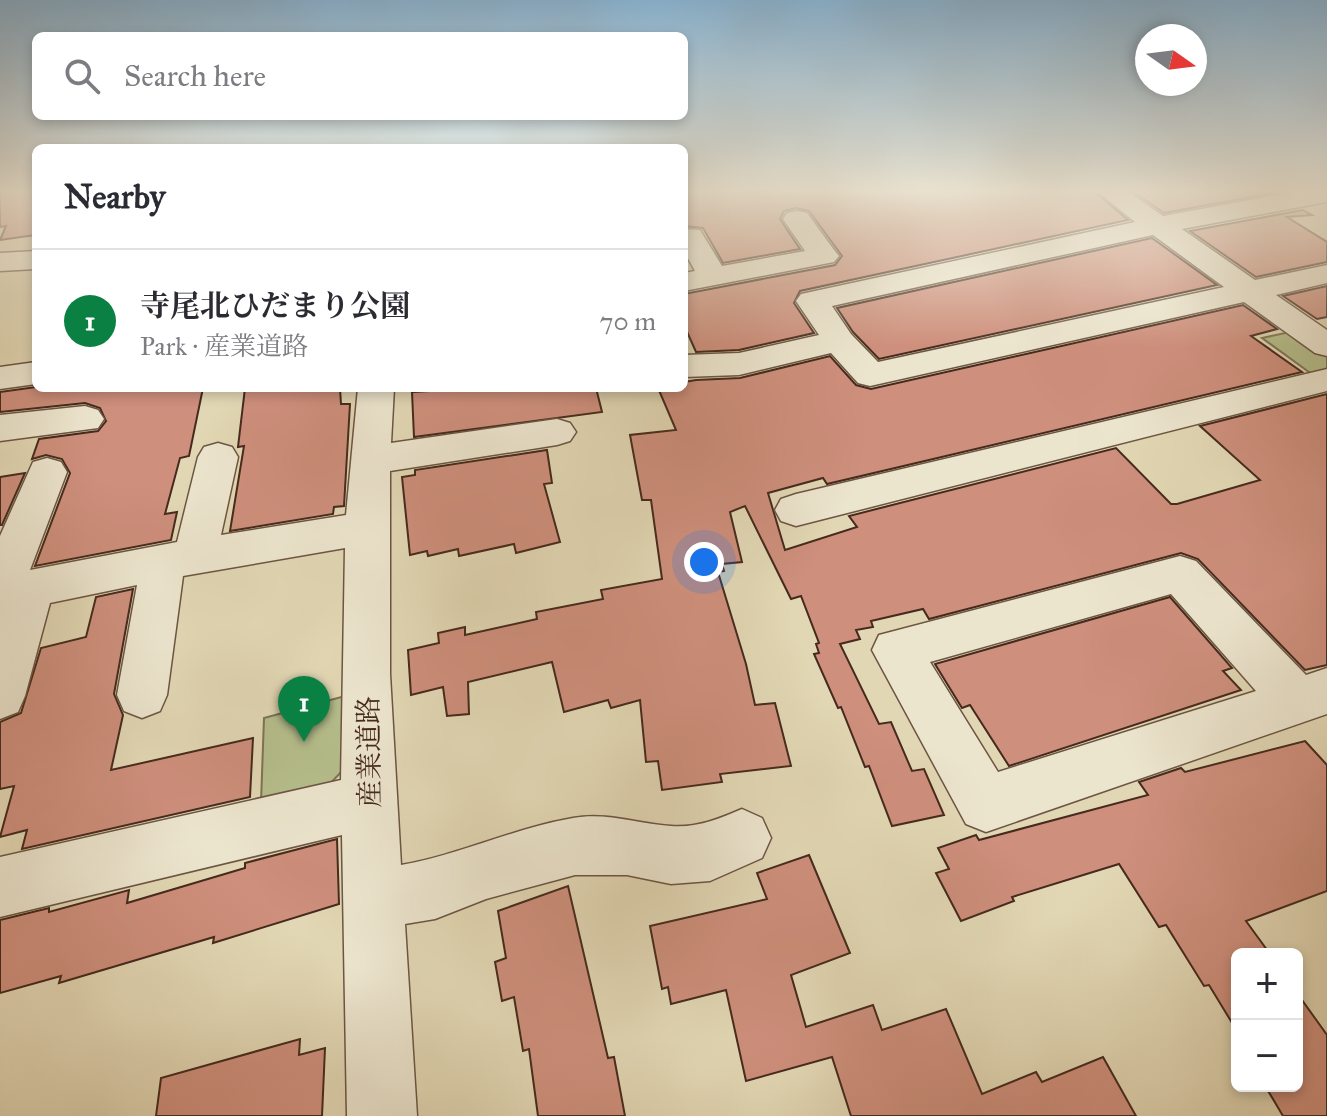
<!DOCTYPE html>
<html lang="en">
<head>
<meta charset="utf-8">
<style>
  body { margin:0; font-family:"IM FELL Great Primer","Noto Serif JP",serif; background:#f2f2f3; color:#2b2b33 }
  .controls { position:absolute; right:24px; bottom:24px; display:grid; overflow:hidden; border-radius:12px; box-shadow:0 4px 12px #0003 }
  .controls button { width:72px; height:72px; display:grid; place-items:center; padding:0; border:0; border-bottom:2px solid #e1e1e2; background:#fff; color:#2b2b33; font:40px sans-serif }
  .compass { position:absolute; left:1135px; top:24px; width:72px; height:72px; border-radius:50%; background:#fff; box-shadow:0 4px 12px #0003; rotate:104deg }
  .you { position:absolute; left:704px; top:562px; width:28px; height:28px; margin:-20px; border:6px solid #fff; border-radius:50%; background:#1a73e8; box-shadow:0 0 0 12px #1a73e833 }
  .badge { display:grid; place-items:center; width:52px; height:52px; border-radius:50%; background:#0b8043; color:#fff; font-size:26px; font-weight:700 }
  .pin { position:absolute; translate:-50% -66px; filter:drop-shadow(0 2px 4px #0008) }
  .pin::after { content:''; position:absolute; top:42px; width:28px; height:24px; background:inherit; clip-path:polygon(0 0,100% 0,50% 100%) }
  .list { margin:0; padding:0; list-style:none }
  h2 { display:flex; justify-content:space-between; align-items:center; height:104px; margin:0; padding:0 32px; font-size:34px }
  h2 small { font-size:26px; font-weight:400; color:#7c7c81 }
  .list li { display:grid; grid-template-columns:52px 1fr auto; gap:24px; align-items:center; box-sizing:border-box; height:144px; padding:0 32px; border-top:2px solid #e1e1e2 }
  .list b { display:block; font-size:30px; white-space:nowrap }
  .list p { margin:0; font-size:26px; white-space:nowrap; color:#7c7c81 }
  .list em { font-size:26px; font-style:normal; color:#7c7c81 }
  .icon { flex:none; width:44px; height:44px; fill:none; stroke:currentColor; stroke-width:2; stroke-linecap:round; stroke-linejoin:round }
  .map { position:relative; flex:none; width:1327px; height:1116px; overflow:hidden }
  .search { position:absolute; background:#fff; box-shadow:0 4px 12px #0003; left:32px; top:32px; width:656px; height:88px; display:flex; align-items:center; gap:20px; box-sizing:border-box; padding:0 28px; border-radius:12px; color:#7c7c81; font-size:30px }
  .panel { position:absolute; background:#fff; box-shadow:0 4px 12px #0003; left:32px; top:144px; width:656px; height:248px; border-radius:12px }
  .map>svg:first-child { display:block }
  .green { fill:#b5be8c; stroke:#7d7454; stroke-width:2 }
  .building { fill:#ce8f7c; stroke:#452a1d; stroke-width:2 }
  .lines { fill:none; stroke-linecap:round; stroke-linejoin:round }
  .minor-casing { stroke:#6c5543; stroke-width:3 }
  .minor { fill:#ece5ce; fill-rule:evenodd }
  .labels { text-anchor:middle; dominant-baseline:central; stroke-width:8; stroke-linejoin:round; paint-order:stroke }
  .near-street-label { font-size:28px; fill:#452a1d; stroke:#ece5ce }
</style>
</head>
<body>
<div class="map">
<svg width="1327" height="1116" viewBox="0 0 1327 1116">
  <rect width="100%" height="100%" fill="#e2d7b4"/>
  <filter id="stains"><feTurbulence type="fractalNoise" baseFrequency=".0025" numOctaves="4"/><feColorMatrix values="0 0 0 0 .2 0 0 0 0 .09 0 0 0 0 .02 0 0 0 .5 -.17"/></filter>
  <radialGradient id="worn" r=".72"><stop offset=".6" stop-color="#630" stop-opacity="0"/><stop offset="1" stop-color="#630" stop-opacity=".3"/></radialGradient>
  <g class="green">
    <polygon points="1290,332 1327,357 1327,371 1313,375 1262,338"/>
    <polygon points="345,696 346,767 321,793 261,802 264,718"/>
  </g>
  <g class="building">
    <polygon points="0,191 36,191 36,235 0,240 6,226 0,227"/>
    <polygon points="684,191 1094,191 1128,220 800,291 794,303 814,333 739,350 696,352 684,325 684,294 835,265 842,256 809,211 796,208 784,211 780,219 800,249 723,263 703,228 684,226"/>
    <polygon points="1132,191 1271,191 1274,193 1164,213"/>
    <polygon points="1303,210 1312,215 1287,217 1327,242 1327,262 1256,277 1190,231"/>
    <polygon points="1152,238 1217,285 879,359 853,332 837,308"/>
    <polygon points="1327,286 1327,317 1317,319 1283,296"/>
    <polygon points="1243,305 1277,329 1251,336 1302,372 827,484 823,478 768,493 785,550 857,527 849,516 1116,448 1171,504 1177,504 1260,480 1200,426 1327,394 1327,665 1305,670 1198,559 1181,553 929,619 923,609 871,621 873,627 856,630 860,639 840,644 879,724 891,722 912,771 924,769 944,815 892,826 869,766 865,767 841,707 838,708 814,654 819,653 816,644 819,643 801,596 791,599 745,506 730,512 742,562 722,564 724,571 718,572 746,664 755,705 775,703 791,766 720,774 722,782 662,790 658,761 646,762 640,700 611,708 608,700 564,712 552,662 468,682 469,714 447,716 443,687 411,695 408,650 439,643 438,633 465,627 465,635 537,619 536,612 603,599 601,590 662,579 651,500 642,500 630,435 676,430 658,388 684,388 684,382 696,380 740,378 830,356 856,385 871,389"/>
    <polygon points="36,387 203,388 189,456 180,458 165,514 177,512 171,540 35,566 70,473 62,459 46,455 32,459 39,439 98,431 106,421 100,408 85,403 0,412 0,392"/>
    <polygon points="245,388 340,388 341,404 350,404 344,506 334,507 333,514 230,531 244,446 238,447"/>
    <polygon points="429,388 596,388 602,412 414,437 412,392 429,391"/>
    <polygon points="547,450 552,483 544,484 560,542 516,553 514,544 459,556 458,549 428,556 427,551 410,555 402,477 415,475 415,470"/>
    <polygon points="25,473 2,525 0,525 0,477"/>
    <polygon points="133,589 114,694 123,715 111,770 253,738 250,797 22,849 27,830 0,837 14,786 0,789 0,722 21,713 41,648 86,637 96,597"/>
    <polygon points="1170,597 1232,668 1223,671 1241,690 1009,766 970,705 962,708 935,664"/>
    <polygon points="1305,741 1327,765 1327,891 1246,921 1270,954 1237,954 1237,1031 1209,985 1204,986 1166,925 1159,927 1119,864 1012,897 1014,901 961,921 936,873 949,869 938,848 976,835 979,840 1148,795 1139,782 1181,768 1185,772"/>
    <polygon points="337,839 339,904 213,943 214,937 59,983 61,976 0,993 0,920 49,908 49,912 129,890 127,903 245,868 245,863"/>
    <polygon points="809,855 850,953 791,975 806,1027 873,1005 882,1030 946,1009 982,1094 1036,1072 1042,1082 1103,1057 1136,1116 851,1116 832,1057 746,1081 726,990 671,1004 668,987 662,989 650,926 767,899 757,873"/>
    <polygon points="568,886 608,1058 614,1057 625,1116 538,1116 529,1049 523,1051 514,997 502,1001 495,962 506,958 498,911"/>
    <polygon points="1297,993 1327,1035 1327,1116 1283,1116 1267,1089 1297,1086"/>
    <polygon points="300,1039 299,1055 325,1048 322,1116 156,1116 161,1078"/>
  </g>
  <g class="lines">
    <defs>
      <g id="minor">
        <path d="M1097,191h30l36,25 137,-25h27v11l-145,27 73,51 72,-15v18l-51,12 51,35v26l-12,-3 -71,-51 -374,84 -12,-3 -27,-30 -92,22 -55,2v-22l55,-2 80,-18 -23,-34 5,-7 334,-72zM1153,235l71,52 -346,75 -27,-28 -19,-28z"/>
        <polygon points="797,211 807,213 834,250 839,256 834,262 684,291 684,273 695,271 684,251 684,229 700,230 722,266 805,251 783,219 787,213"/>
        <polygon points="36,251 36,269 0,271 0,253"/>
        <polygon points="36,362 36,384 0,389 0,367"/>
        <polygon points="1327,369 1327,391 796,526 781,521 775,510 781,499 796,494"/>
        <path d="M358,388h36l-3,55 166,-24 13,4 6,9 -6,9 -13,4 -167,26v203l11,191c59,-10 113,-37 172,-47 34,-6 65,6 98,8 26,2 48,-7 71,-17l20,9 9,20 -9,20 -52,23 -39,3 -44,-9h-52l-89,24 -51,20 -30,5 12,192h-70l-5,-281 -342,82v-60l341,-77 4,-232 -162,28 -16,119 -7,16 -18,7 -18,-7 -7,-16 20,-110 -87,18 -25,93 -7,16 -18,7v-183l33,-74 14,-4 14,4 6,10 -37,98 147,-28 21,-85 6,-10 14,-4 14,4 6,10 -17,78 125,-20z"/>
        <polygon points="85,406 98,410 104,419 98,428 0,441 0,415"/>
        <path d="M1180,556l16,5 110,114 21,-7v46l-341,118 -20,-8 -94,-174 7,-15zM1171,594l85,97 -258,81 -68,-110z"/>
      </g>
    </defs>
    <use href="#minor" class="minor-casing"/>
    <use href="#minor" class="minor"/>
  </g>
  <linearGradient id="sky" x2="0" y2="1"><stop stop-color="#89b5d5"/><stop offset="0.55" stop-color="#f2eddd"/><stop offset="1" stop-color="#f2eddd" stop-opacity="0"/></linearGradient>
  <rect width="1327" height="347" fill="url(#sky)"/>
  <g class="labels">
    <g class="near-street-label">
      <text transform="translate(369 752) rotate(-91)">産業道路</text>
    </g>
  </g>
  <rect width="100%" height="100%" filter="url(#stains)"/>
  <rect width="100%" height="100%" fill="url(#worn)"/>
</svg>
<div class="controls">
<button>+</button>
<button>−</button>
</div>
<svg class="compass" viewBox="-18 -18 36 36"><path d="M0-13l5 13h-10z" fill="#e53935"/><path d="M0 13l5-13h-10z" fill="#7c7c81"/></svg>
<div class="you"></div>
<div class="pin badge" style="left:304px;top:742px">1</div>
<div class="search"><svg class="icon" aria-label="search" viewBox="0 0 24 24"><circle cx="10" cy="10" r="6"/><path d="M15 15l6 6"/></svg>Search here</div>
<section class="panel">
<h2>Nearby<small></small></h2>
<ul class="list">
<li><span class="badge">1</span><div><b>寺尾北ひだまり公園</b><p>Park · 産業道路</p></div><em>70 m</em></li>
</ul>
</section>
</div>
</body>
</html>
